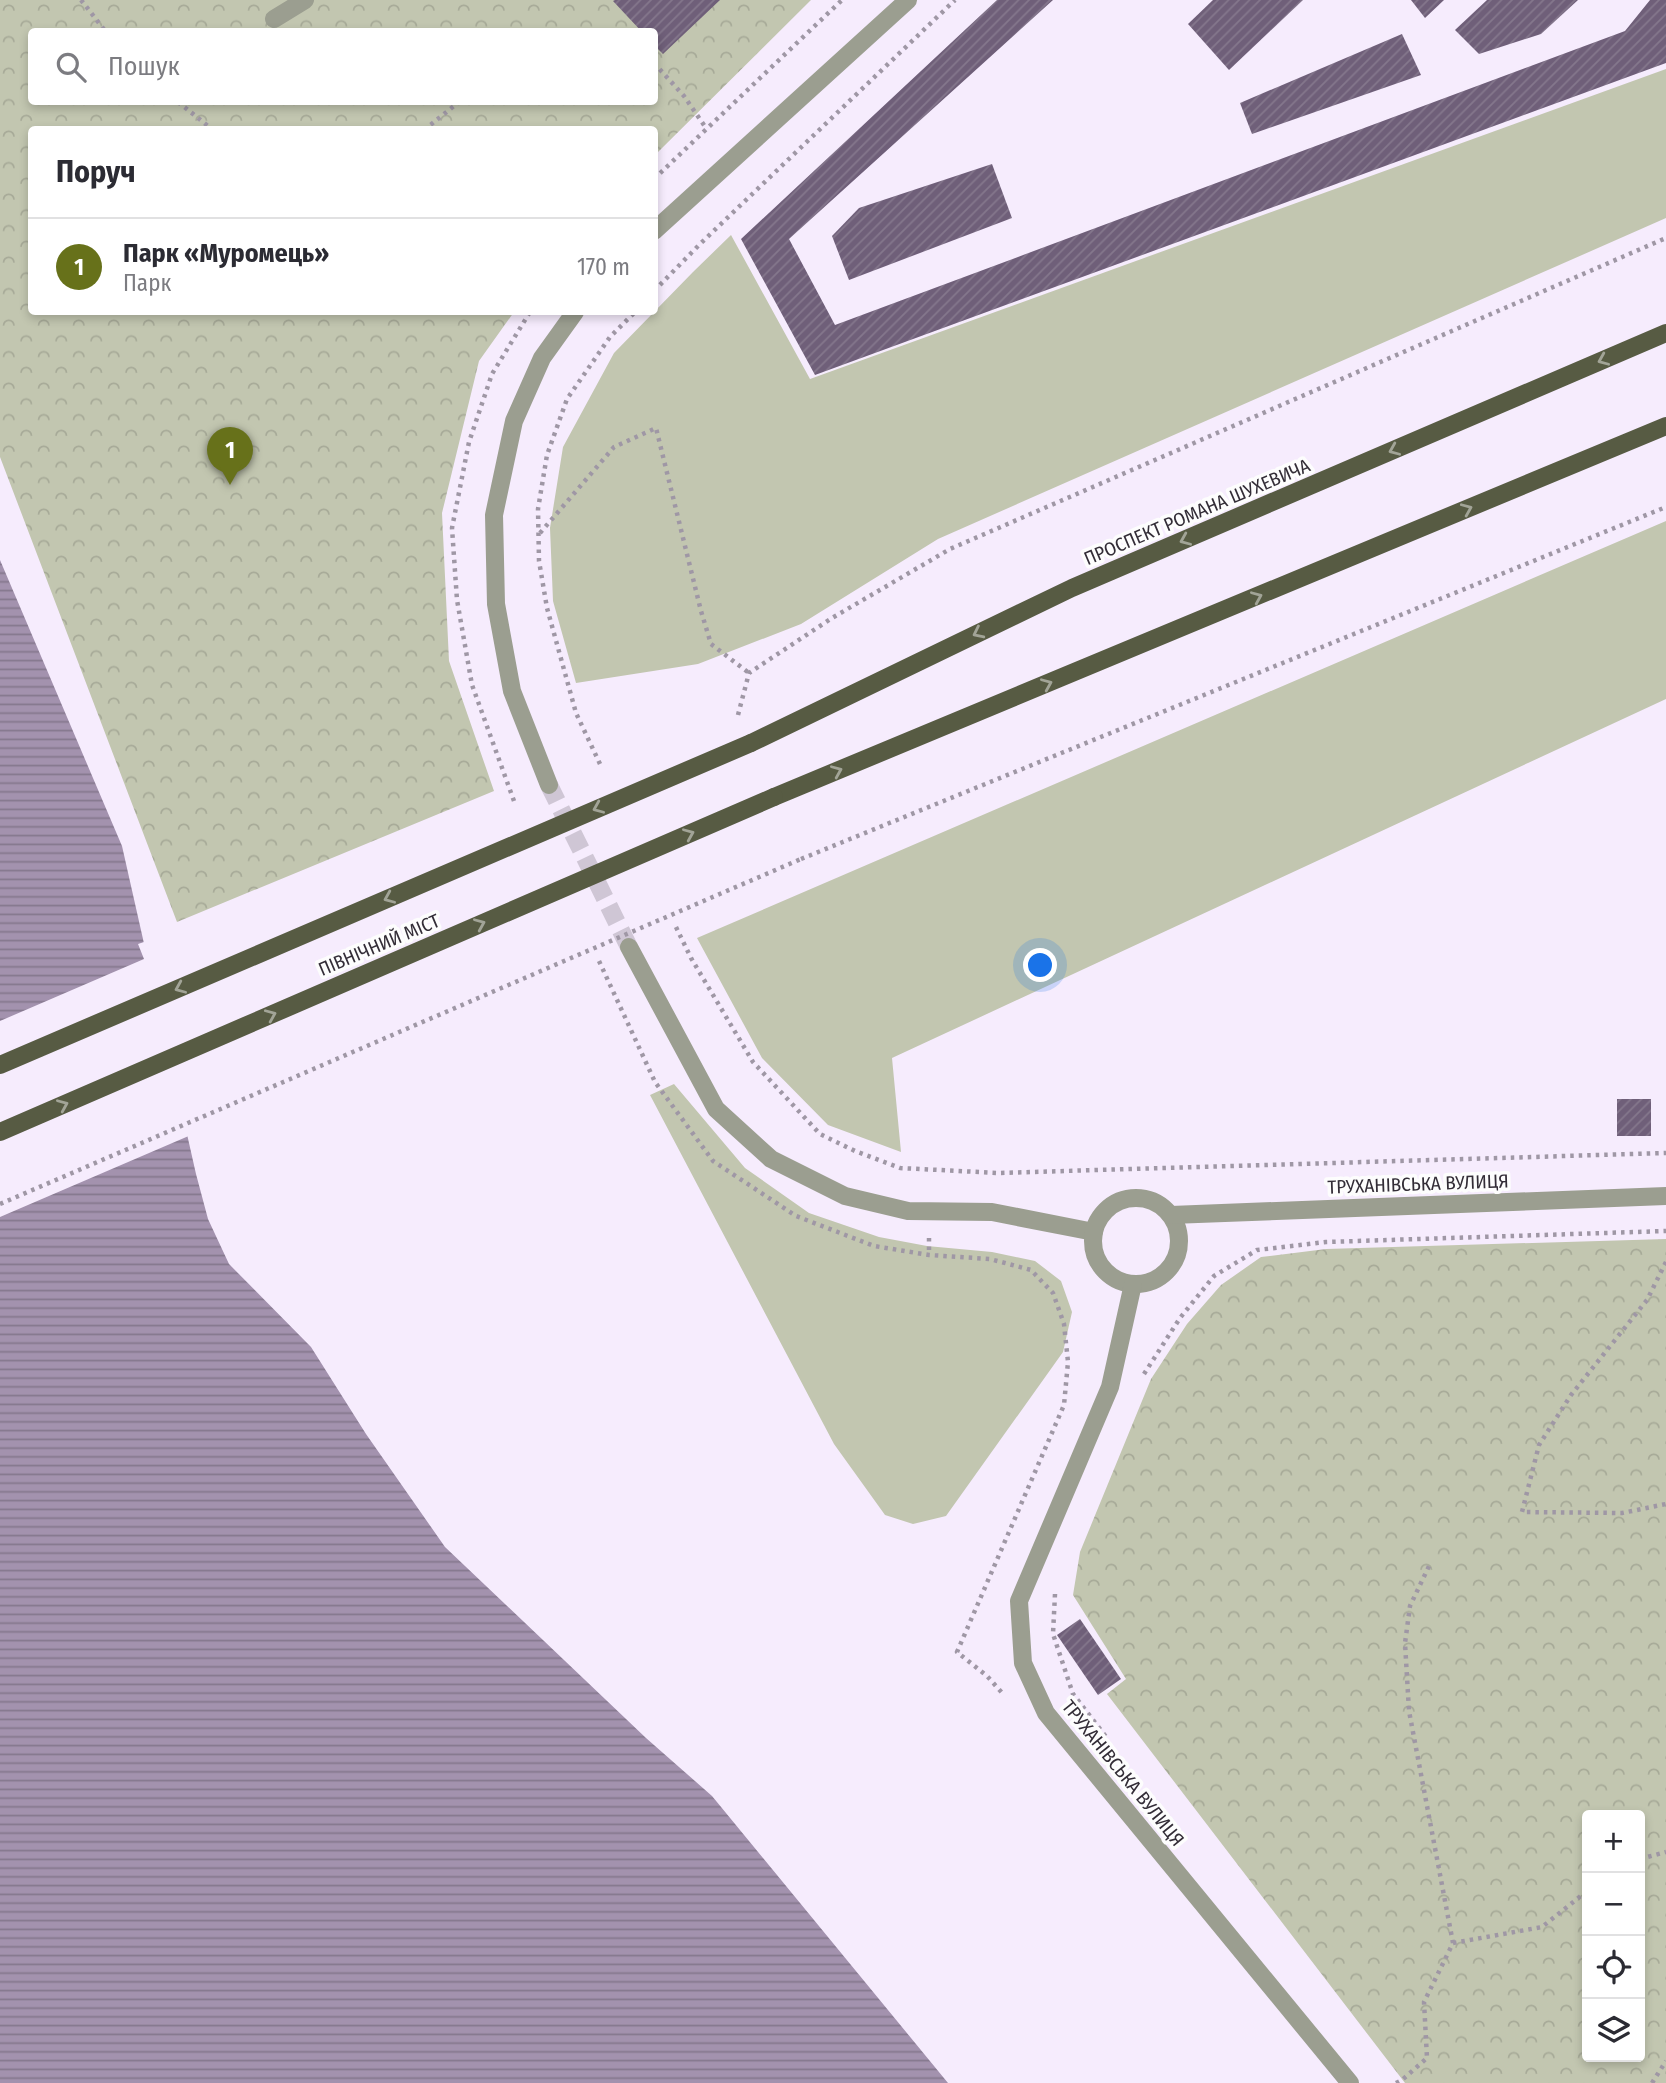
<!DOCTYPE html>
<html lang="uk">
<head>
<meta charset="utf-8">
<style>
  body { margin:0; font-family:"Fira Sans Condensed",sans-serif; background:#f2f2f3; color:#2b2b33 }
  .controls { position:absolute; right:21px; bottom:21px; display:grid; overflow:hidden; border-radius:7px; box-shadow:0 4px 10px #0003 }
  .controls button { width:63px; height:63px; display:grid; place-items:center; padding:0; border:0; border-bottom:2px solid #e1e1e2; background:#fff; color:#2b2b33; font:35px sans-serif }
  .you { position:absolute; left:1041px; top:966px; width:24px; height:24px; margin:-18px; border:5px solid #fff; border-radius:50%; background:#1a73e8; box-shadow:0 0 0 10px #1a73e833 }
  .badge { display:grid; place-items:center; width:46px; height:46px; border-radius:50%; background:#67711a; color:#fff; font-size:23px; font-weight:700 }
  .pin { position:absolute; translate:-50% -58px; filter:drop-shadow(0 2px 4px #0008) }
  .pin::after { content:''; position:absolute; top:37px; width:24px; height:21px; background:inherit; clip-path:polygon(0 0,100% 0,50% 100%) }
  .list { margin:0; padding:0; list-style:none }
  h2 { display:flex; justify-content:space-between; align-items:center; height:91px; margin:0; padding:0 28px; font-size:30px }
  h2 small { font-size:23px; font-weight:400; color:#7c7c81 }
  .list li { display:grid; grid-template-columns:46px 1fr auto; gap:21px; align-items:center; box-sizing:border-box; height:98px; padding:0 28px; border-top:2px solid #e1e1e2 }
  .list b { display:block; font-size:26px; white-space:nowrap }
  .list p { margin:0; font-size:23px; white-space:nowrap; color:#7c7c81 }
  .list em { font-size:23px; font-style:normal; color:#7c7c81 }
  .icon { flex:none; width:38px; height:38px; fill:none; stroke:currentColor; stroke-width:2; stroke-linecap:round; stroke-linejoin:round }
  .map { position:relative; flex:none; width:1666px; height:2083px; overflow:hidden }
  .search { position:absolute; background:#fff; box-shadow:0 4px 10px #0003; left:28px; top:28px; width:630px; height:77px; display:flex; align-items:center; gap:18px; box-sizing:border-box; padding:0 24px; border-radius:7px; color:#7c7c81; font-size:26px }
  .panel { position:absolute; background:#fff; box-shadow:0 4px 10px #0003; left:28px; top:126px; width:630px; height:189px; border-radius:7px }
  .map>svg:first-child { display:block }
  .grass { fill:#c2c6b0 }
  .park { fill:url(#park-crowns); fill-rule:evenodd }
  .water { fill:url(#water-rules) }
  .pier { fill:#f6ecfd }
  .building { fill:url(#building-hatch) }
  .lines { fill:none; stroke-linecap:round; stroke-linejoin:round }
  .street-tunnel { stroke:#cfc6d5; stroke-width:18; stroke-dasharray:18 9; stroke-linecap:butt }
  .path { stroke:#9f97a5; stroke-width:4.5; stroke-dasharray:3.5 5; stroke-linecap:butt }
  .lane { stroke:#9b9e90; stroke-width:18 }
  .street { stroke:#9b9e90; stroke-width:18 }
  .primary { stroke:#575b43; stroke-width:18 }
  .path-bridge { stroke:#9f97a5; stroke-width:4.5; stroke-dasharray:3.5 5; stroke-linecap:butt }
  .primary-bridge { stroke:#575b43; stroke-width:18 }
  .oneway { stroke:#a2a497 }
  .labels { text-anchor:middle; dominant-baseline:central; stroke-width:7; stroke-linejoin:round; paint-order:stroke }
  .street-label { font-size:19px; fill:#332d37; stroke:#fdfdfd }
</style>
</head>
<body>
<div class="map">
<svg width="1666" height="2083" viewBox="0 0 1666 2083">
  <defs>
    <pattern id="park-crowns" width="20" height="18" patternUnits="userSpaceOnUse" patternTransform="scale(1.75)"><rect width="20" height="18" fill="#c2c6b0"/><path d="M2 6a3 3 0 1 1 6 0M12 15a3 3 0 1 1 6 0" fill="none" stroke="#a7aa98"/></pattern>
    <pattern id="water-rules" width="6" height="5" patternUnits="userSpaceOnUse" patternTransform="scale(1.75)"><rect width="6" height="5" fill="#a392ae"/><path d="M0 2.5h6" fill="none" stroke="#85788e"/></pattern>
    <pattern id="building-hatch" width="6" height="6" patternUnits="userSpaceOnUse" patternTransform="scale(1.75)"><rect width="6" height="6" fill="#6f5f79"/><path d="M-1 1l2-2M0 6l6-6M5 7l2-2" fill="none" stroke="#84778c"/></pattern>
  </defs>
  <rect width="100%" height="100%" fill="#f6ecfd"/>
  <g class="grass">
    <polygon points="1666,69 1666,218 938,539 801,624 698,664 576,683 553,601 550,528 563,447 614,353 693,272 731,235 810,379"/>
    <polygon points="1666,521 1666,699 892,1058 901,1152 828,1125 762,1058 697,938"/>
    <polygon points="674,1084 745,1168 809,1213 879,1237 927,1246 992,1252 1035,1261 1061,1281 1072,1312 1063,1352 946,1516 913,1524 885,1515 834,1444 650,1095"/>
  </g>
  <g class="park">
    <path d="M0,0h811l-156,155 -1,-25h-622v182h482l-35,49 -37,152 7,148 45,130 -317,131 -177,-465zM32,32h622v70h-622z"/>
    <path d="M1666,1239v844h-261l-298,-389 19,-15 -53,-84 7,-43 71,-173 36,-55 34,-39 40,-28 65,-8zM1587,1815h53v242h-53z"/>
  </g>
  <polygon class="water" points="0,560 122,846 196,1174 208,1219 229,1264 311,1347 366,1434 445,1547 646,1738 712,1796 948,2083 0,2083"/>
  <polygon class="pier" points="147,941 191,1135 0,1217 0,1021 144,959 138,944"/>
  <g class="building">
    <polygon points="615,0 720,0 663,54 654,45 654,32 642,32 613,1"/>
    <polygon points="997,0 1053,0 789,239 835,325 1625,31 1650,0 1666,0 1666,63 815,375 741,239"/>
    <polygon points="1213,0 1303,0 1229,70 1188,24"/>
    <polygon points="1411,0 1444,0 1425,18"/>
    <polygon points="1487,0 1578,0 1541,34 1479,54 1455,30"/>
    <polygon points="1402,34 1421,75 1252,134 1240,103"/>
    <polygon points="992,164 1012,218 849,280 832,236 859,208"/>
    <rect x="1617" y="1099" width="34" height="37"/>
    <polygon points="1080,1619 1121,1679 1098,1695 1057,1635"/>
  </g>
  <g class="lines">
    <polyline class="street-tunnel" points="549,785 629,947"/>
    <g class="path">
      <polyline points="81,0 106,32"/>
      <polyline points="654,63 684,96 706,128"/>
      <polyline points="178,102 213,130"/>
      <polyline points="424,130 459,102"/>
      <polyline points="654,179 842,0"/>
      <polyline points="654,291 700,244 955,0"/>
      <polyline points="540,533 614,447 656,428 701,611 711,644 749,673"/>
      <polyline points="738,715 749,673 832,618 950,549 1666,238"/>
      <polyline points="600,764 576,713 547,608 539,561 538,509 547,455 567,399 610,337 635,312"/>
      <polyline points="514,801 472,685 457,600 452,528 469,442 492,374 530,312"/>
      <polyline points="801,859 1666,507"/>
      <polyline points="676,927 691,958 753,1062 820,1134 855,1151 900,1168 998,1173 1666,1153"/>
      <polyline points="599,961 655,1082 713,1161 796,1216 874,1246 929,1255 990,1259 1031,1270 1053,1293 1064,1324 1068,1362 1064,1405 957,1652 987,1676 1004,1695"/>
      <polyline points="929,1238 929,1255"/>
      <polyline points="1666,1262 1647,1300 1571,1395 1539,1445 1522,1512 1622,1513 1666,1504"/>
      <polyline points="1144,1374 1180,1318 1214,1276 1257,1250 1326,1242 1666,1231"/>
      <polyline points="1055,1594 1053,1634 1073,1694 1107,1738"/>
      <polyline points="1640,1859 1666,1852"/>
      <polyline points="1453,1943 1542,1927 1587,1891"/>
      <polyline points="1396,2083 1402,2080 1427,2058 1424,2002 1453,1943 1409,1711 1405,1643 1410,1606 1430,1564"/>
      <polyline points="1652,2083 1666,2061"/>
    </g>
    <polyline class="lane" points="274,19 305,0"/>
    <g class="street">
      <polyline points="654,231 908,0"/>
      <polyline points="549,785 512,691 496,604 494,515 514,421 542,358 575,312"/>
      <polyline points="629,947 716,1109 771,1159 845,1196 908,1211 992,1212 1094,1232"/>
      <circle cx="1136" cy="1241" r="43"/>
      <polyline points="1171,1215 1666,1196"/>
      <polyline points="1133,1284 1110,1387 1019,1601 1023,1663 1046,1713 1350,2083"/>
    </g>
    <g class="primary">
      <polyline points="751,743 1072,588 1666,333"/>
      <polyline points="774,797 1666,426"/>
    </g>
    <polyline class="path-bridge" points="0,1204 801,859"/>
    <g class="primary-bridge">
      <polyline points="0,1065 751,743"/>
      <polyline points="0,1132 774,797"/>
    </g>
  </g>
  <defs><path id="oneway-chevron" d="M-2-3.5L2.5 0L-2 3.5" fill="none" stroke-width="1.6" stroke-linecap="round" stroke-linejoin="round" transform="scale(1.75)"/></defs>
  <g class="oneway">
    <use href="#oneway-chevron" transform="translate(1603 360) rotate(157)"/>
    <use href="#oneway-chevron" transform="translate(1394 450) rotate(157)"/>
    <use href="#oneway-chevron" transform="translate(1467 509) rotate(-23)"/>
    <use href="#oneway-chevron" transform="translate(1185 540) rotate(157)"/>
    <use href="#oneway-chevron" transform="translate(1257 597) rotate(-23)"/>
    <use href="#oneway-chevron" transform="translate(978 633) rotate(154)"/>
    <use href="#oneway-chevron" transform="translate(1047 684) rotate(-23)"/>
    <use href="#oneway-chevron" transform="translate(837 771) rotate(-23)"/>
    <use href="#oneway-chevron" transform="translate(598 808) rotate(157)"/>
    <use href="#oneway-chevron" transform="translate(689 834) rotate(-23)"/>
    <use href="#oneway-chevron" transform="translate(389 898) rotate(157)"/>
    <use href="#oneway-chevron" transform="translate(480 924) rotate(-23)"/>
    <use href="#oneway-chevron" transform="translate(180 988) rotate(157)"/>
    <use href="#oneway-chevron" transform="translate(271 1015) rotate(-23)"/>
    <use href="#oneway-chevron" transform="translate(63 1105) rotate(-23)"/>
  </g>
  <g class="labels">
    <g class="street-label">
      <text transform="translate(1197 512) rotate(-23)">ПРОСПЕКТ РОМАНА ШУХЕВИЧА</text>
      <text transform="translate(379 945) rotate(-23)">ПІВНІЧНИЙ МІСТ</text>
      <text transform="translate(1418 1184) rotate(-2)">ТРУХАНІВСЬКА ВУЛИЦЯ</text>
      <text transform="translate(1123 1773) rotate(51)">ТРУХАНІВСЬКА ВУЛИЦЯ</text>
    </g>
  </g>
</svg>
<div class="controls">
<button>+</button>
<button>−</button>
<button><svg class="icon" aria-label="locate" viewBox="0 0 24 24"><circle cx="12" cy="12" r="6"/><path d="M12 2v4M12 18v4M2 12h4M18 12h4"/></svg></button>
<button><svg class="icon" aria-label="layers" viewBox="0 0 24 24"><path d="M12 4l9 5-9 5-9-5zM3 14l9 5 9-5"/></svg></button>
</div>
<div class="you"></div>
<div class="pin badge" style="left:230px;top:485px">1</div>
<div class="search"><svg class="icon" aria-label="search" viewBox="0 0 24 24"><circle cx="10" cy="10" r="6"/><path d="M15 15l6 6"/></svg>Пошук</div>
<section class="panel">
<h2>Поруч<small></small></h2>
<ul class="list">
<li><span class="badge">1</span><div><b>Парк «Муромець»</b><p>Парк</p></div><em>170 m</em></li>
</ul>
</section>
</div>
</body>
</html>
